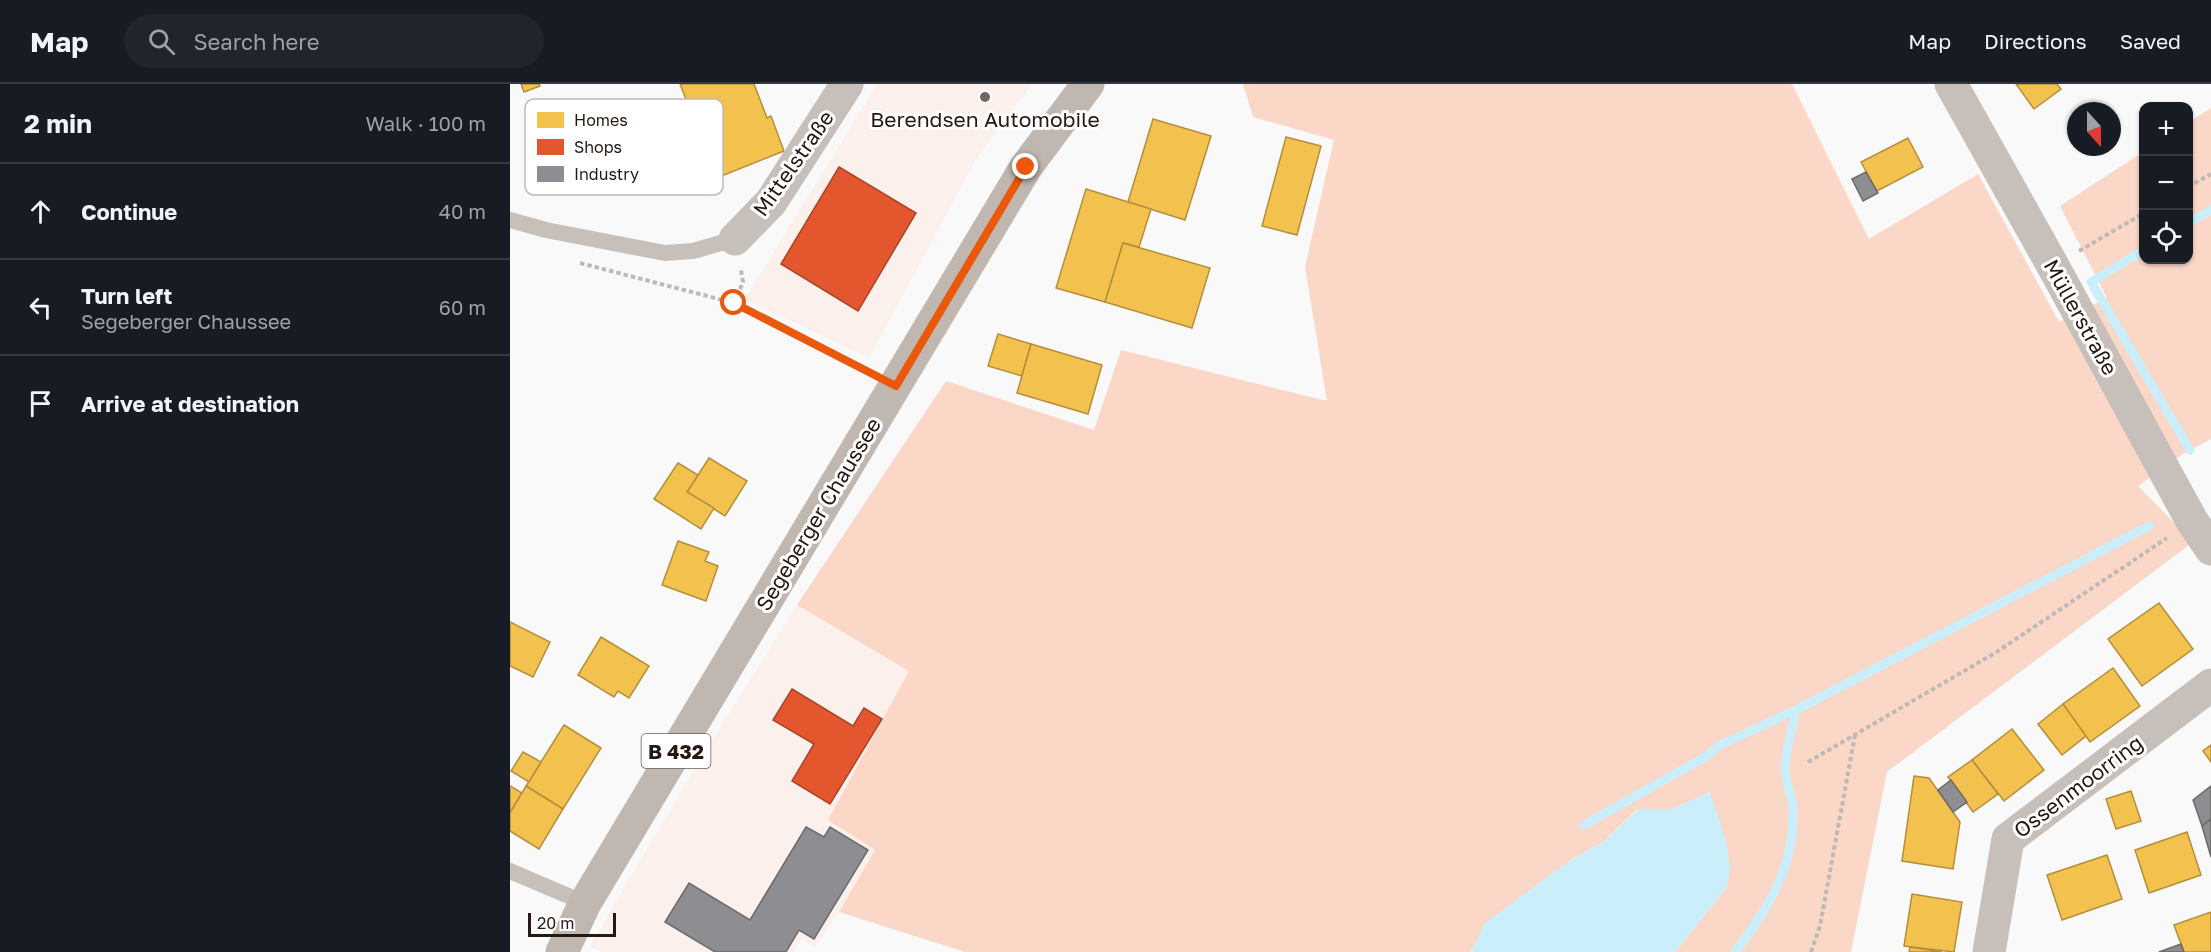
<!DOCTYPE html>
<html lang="en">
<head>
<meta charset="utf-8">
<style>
  body { margin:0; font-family:"Golos Text",sans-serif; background:#20242c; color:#f1f3f6 }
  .controls { position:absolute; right:18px; top:18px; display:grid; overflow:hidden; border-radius:12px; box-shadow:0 2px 4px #0004 }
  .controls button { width:54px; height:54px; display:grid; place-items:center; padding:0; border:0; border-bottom:2px solid #363941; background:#171b24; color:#f1f3f6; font:30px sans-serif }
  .compass { position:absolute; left:1557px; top:18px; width:54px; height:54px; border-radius:50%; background:#171b24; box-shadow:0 2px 4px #0004; rotate:159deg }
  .scale { position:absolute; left:18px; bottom:15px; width:88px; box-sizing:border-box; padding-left:6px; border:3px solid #261812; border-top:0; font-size:16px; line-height:21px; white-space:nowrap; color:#261812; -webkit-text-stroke:4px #fff; paint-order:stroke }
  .stop { position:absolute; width:18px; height:18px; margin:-14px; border:4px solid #ea580c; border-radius:50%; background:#fff }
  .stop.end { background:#ea580c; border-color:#fff; box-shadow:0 2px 6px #0008 }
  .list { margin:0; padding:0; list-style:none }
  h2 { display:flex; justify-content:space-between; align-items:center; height:78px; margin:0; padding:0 24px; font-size:26px }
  h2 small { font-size:20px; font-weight:400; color:#9ea1a6 }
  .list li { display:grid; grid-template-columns:39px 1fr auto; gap:18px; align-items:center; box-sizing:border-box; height:96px; padding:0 24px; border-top:2px solid #363941 }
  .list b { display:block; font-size:22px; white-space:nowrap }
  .list p { margin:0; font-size:20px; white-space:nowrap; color:#9ea1a6 }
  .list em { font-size:20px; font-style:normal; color:#9ea1a6 }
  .icon { flex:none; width:33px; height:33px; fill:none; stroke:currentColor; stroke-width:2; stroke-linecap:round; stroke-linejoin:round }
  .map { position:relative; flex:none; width:1701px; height:868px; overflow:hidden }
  header { display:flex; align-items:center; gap:36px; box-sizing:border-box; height:84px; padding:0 30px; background:#171b24; border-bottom:2px solid #363941 }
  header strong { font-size:28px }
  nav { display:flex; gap:33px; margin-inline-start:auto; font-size:21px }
  .search { width:420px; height:54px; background:#20242c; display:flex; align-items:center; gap:15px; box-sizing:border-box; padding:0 21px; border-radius:33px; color:#9ea1a6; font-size:22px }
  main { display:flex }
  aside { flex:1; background:#171b24 }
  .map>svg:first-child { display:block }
  .built { fill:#fbf0ec }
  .green { fill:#fbd7c8 }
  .water { fill:#caeffa }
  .homes { fill:#f2c14e; stroke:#b58e3c; stroke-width:1.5 }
  .shops { fill:#e4572e; stroke:#ab4426; stroke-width:1.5 }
  .industry { fill:#8d8d92; stroke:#6e6a6c; stroke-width:1.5 }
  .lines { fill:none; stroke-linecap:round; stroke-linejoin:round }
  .stream { stroke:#caeffa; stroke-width:9 }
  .path { stroke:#bfb9b5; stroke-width:4; stroke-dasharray:4.5 3; stroke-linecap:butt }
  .lane { stroke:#c7bfb9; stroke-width:16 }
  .street { stroke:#c7bfb9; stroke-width:33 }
  .primary { stroke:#c0b8b0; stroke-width:33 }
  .route { stroke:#ea580c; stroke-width:8 }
  .poi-dot { fill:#706763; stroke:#fff; stroke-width:2 }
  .labels { text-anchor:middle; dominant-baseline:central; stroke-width:6; stroke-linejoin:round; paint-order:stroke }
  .shield { fill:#fff; stroke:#675d59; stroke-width:1.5 }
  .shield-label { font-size:20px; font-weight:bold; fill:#261812 }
  .poi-label { font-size:21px; fill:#261812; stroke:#fff }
  .street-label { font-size:21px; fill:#261812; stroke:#fff }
  .key { fill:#fff; stroke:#bebab8; stroke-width:1.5 }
  .key-label { font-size:16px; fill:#261812 }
</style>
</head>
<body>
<header>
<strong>Map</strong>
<div class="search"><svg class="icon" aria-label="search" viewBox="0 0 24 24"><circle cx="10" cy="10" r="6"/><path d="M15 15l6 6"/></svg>Search here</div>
<nav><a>Map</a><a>Directions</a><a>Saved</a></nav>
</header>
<main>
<aside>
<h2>2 min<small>Walk · 100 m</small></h2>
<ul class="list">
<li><svg class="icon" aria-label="ahead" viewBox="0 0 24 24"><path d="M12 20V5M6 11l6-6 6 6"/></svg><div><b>Continue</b></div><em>40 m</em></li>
<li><svg class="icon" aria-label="left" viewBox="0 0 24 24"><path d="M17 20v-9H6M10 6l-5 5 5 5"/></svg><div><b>Turn left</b><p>Segeberger Chaussee</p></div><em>60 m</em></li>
<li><svg class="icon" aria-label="arrive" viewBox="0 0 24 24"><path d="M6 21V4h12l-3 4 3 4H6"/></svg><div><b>Arrive at destination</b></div></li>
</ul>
</aside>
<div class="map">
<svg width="1701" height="868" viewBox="0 0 1701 868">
  <rect width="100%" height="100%" fill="#f9f9f9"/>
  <g class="built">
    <polygon points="367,0 522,0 466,75 359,274 235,215"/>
    <polygon points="287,521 400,587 319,736 365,766 329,828 305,864 291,855 283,868 93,868 79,863 194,669"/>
  </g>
  <polygon class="green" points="733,0 1282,0 1359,155 1468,90 1549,238 1597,214 1550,122 1633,68 1634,176 1678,176 1679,38 1701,24 1701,355 1673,370 1628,402 1683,458 1377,688 1341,868 1165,868 1217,803 1200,708 1162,725 1128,725 1093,758 1062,775 961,866 961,868 455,868 329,828 365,766 318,736 399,587 287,521 436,297 584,346 611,266 817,317 795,183 824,56 743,33"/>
  <polygon class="water" points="1200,708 1217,760 1220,785 1217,803 1165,868 961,868 975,839 1062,775 1093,758 1129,725 1162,725"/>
  <g class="homes">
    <polygon points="11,0 29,0 30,2 14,8"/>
    <polygon points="170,0 244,0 257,34 261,32 274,67 199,97 180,46 187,43"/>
    <polygon points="1506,0 1547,0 1551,5 1524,25"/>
    <polygon points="643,35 701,52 675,136 618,118"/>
    <polygon points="776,53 811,62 787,151 752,142"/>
    <polygon points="1398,54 1413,83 1367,107 1351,78"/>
    <polygon points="576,105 641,125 629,163 613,159 595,218 546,204"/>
    <polygon points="613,159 700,184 682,244 595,218"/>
    <polygon points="488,250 521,260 512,292 478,282"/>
    <polygon points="521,260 592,281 578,330 507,309"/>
    <polygon points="199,374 237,397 215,432 177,408"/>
    <polygon points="168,379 188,391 177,408 204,424 191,445 144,415"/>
    <polygon points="168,457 199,468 195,477 208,482 196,517 152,501"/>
    <polygon points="1649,519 1683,565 1632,602 1598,555"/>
    <polygon points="0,538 40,558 23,593 0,582"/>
    <polygon points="91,553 139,582 119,614 108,607 104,613 68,591"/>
    <polygon points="1603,584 1630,622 1580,658 1553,620"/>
    <polygon points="1553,620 1576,652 1552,671 1528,640"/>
    <polygon points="54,641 91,664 53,725 16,702"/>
    <polygon points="1502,645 1534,686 1494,717 1462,676"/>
    <polygon points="1701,661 1701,678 1693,667"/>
    <polygon points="13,668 31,678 19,698 1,687"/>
    <polygon points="1462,676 1488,710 1463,728 1438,693"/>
    <polygon points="1404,692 1419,694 1450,738 1443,785 1392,777"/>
    <polygon points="0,702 12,709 0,729"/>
    <polygon points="16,702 53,725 29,765 0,747 0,729"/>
    <polygon points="1621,707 1631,737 1606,745 1596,715"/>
    <polygon points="1677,748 1691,791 1639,809 1625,766"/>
    <polygon points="1597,771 1612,815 1552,836 1537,791"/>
    <polygon points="1402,810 1452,818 1444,868 1394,862"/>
    <polygon points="1701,828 1701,868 1674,868 1664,841"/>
    <polygon points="1400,863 1432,868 1399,868"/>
  </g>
  <g class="shops">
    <polygon points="329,83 406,129 348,227 271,180"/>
    <polygon points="282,605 343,642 354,624 372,635 320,720 282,697 304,660 263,636"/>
  </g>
  <g class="industry">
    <polygon points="1356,88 1368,109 1353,117 1342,95"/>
    <polygon points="1441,696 1457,718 1443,728 1428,706"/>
    <polygon points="1701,702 1701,735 1692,742 1683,716"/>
    <polygon points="1701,735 1701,773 1692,742"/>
    <polygon points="296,743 314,753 320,743 358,766 304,855 289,846 276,868 205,868 155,838 179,799 240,836"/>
    <polygon points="1671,860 1674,868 1649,868"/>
  </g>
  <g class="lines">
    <g class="stream">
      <polyline points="1678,139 1701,126"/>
      <polyline points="1634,166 1581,198 1680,366"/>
      <polyline points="1074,741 1197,672 1210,661 1286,626 1639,442"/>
      <path d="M1225,868c34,-44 59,-85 58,-142 0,-14 -8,-27 -8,-41 0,-16 8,-43 11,-59"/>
    </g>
    <g class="path">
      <polyline points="1678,103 1701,90"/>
      <polyline points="1569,167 1634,129"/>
      <polyline points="70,179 224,219 359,288"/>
      <polyline points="224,219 233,198 231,186"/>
      <polyline points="1298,678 1485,569 1657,454"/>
      <polyline points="1301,868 1310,842 1345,651"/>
    </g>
    <g class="lane">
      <polyline points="0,136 36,146 155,169 183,167 225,155"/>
      <polyline points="0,787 75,819"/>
    </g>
    <g class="street">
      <polyline points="1441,0 1543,182 1682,437 1701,465"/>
      <polyline points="225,155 261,118 337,0"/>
      <polyline points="1479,868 1498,755 1701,601"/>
    </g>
    <polyline class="primary" points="52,868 75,819 516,83 578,0"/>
  </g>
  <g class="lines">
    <polyline class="route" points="224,219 386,302 516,83"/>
  </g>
  <circle class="poi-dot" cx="475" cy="13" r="6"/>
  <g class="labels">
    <rect class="shield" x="131.5" y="650" width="69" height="34" rx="4.5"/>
    <g class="shield-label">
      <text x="166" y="667">B 432</text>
    </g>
    <g class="poi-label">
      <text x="475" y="35">Berendsen Automobile</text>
    </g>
    <g class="street-label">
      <text transform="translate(283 79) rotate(-55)">Mittelstraße</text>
      <text transform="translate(1571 233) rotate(61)">Müllerstraße</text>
      <text transform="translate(308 430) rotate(-59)">Segeberger Chaussee</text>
      <text transform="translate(1568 702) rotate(-37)">Ossenmoorring</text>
    </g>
  </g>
  <rect x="15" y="15" width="198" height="96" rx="9" class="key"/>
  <rect x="27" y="28" width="27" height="16" fill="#f2c14e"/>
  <rect x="27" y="55" width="27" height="16" fill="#e4572e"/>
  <rect x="27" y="82" width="27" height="16" fill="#8d8d92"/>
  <g class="key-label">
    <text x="64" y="42">Homes</text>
    <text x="64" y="69">Shops</text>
    <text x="64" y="96">Industry</text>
  </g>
</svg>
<div class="controls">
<button>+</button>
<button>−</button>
<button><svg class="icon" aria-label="locate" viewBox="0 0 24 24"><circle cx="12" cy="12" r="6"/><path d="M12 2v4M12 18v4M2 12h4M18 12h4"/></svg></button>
</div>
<svg class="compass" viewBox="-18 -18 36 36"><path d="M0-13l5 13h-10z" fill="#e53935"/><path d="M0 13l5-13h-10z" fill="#9ea1a6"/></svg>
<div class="scale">20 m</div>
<div class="stop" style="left:224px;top:219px"></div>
<div class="stop end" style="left:516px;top:83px"></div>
</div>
</main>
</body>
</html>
